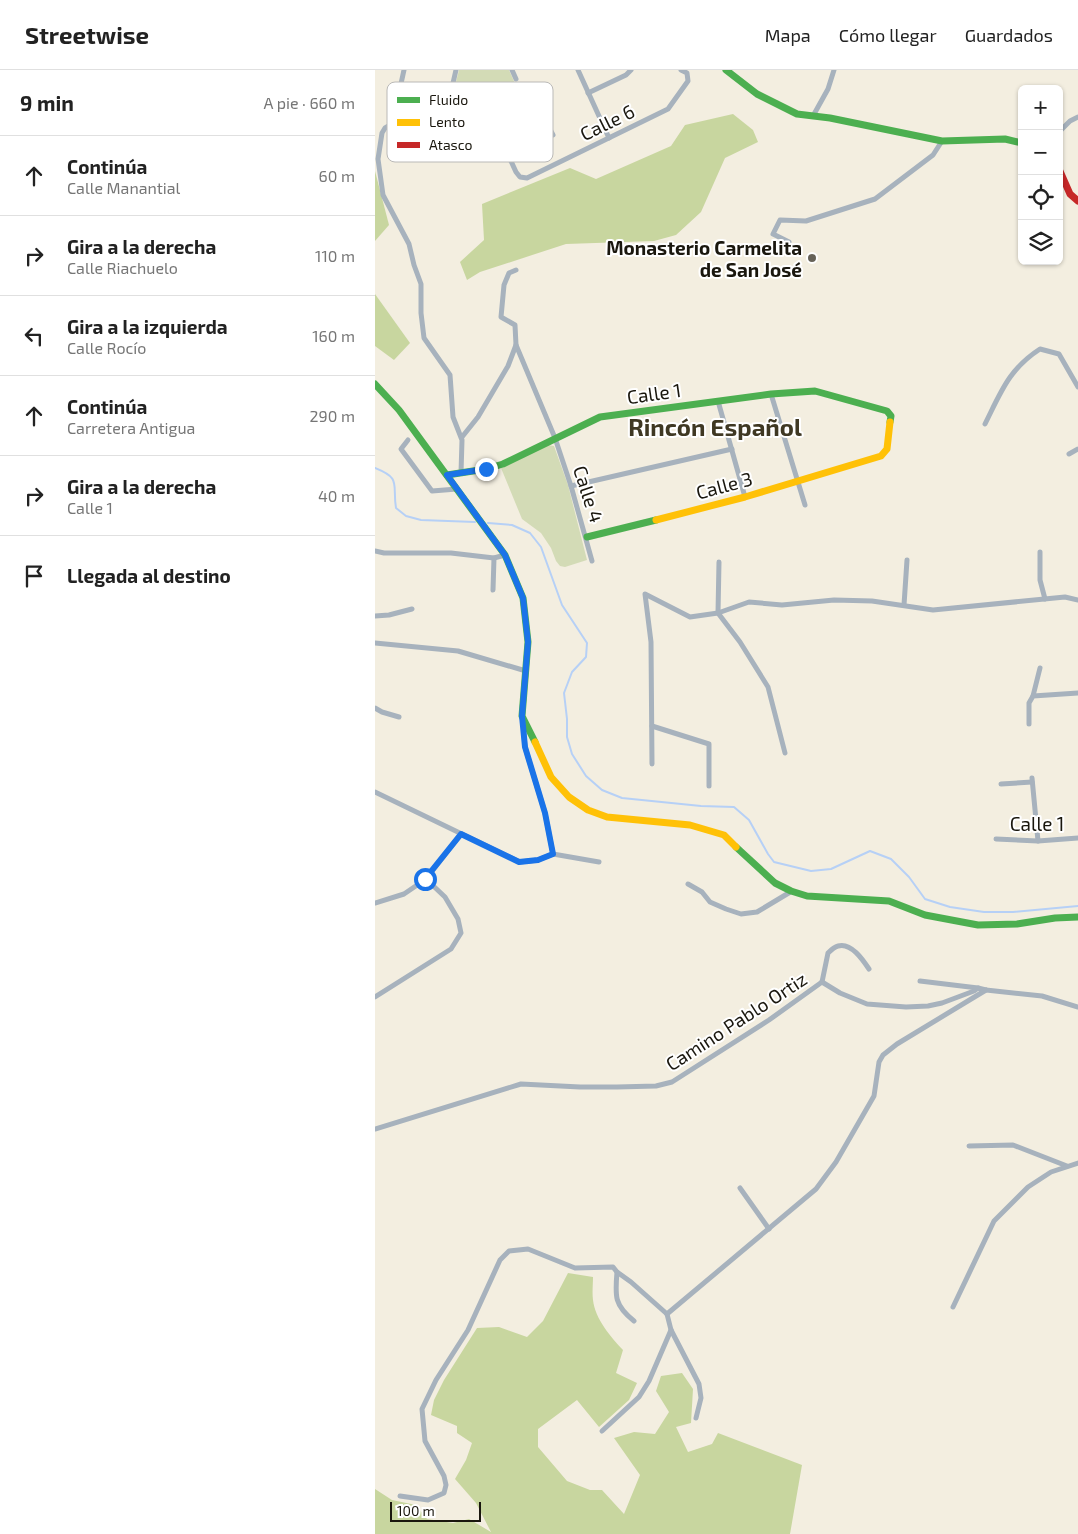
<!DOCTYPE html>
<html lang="es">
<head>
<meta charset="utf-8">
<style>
  body { margin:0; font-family:"Exo 2",sans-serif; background:#f2f2f2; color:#222 }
  .controls { position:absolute; right:15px; top:15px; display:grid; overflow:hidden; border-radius:8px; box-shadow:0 1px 4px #0004 }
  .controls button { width:45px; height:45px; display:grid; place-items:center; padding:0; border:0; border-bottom:1px solid #e0e0e0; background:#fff; color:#222; font:25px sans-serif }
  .scale { position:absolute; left:15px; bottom:12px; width:91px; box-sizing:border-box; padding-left:5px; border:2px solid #1a170e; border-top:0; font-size:14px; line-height:18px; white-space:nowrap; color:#1a170e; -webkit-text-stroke:4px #fff; paint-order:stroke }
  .stop { position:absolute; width:15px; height:15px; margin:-11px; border:4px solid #1a73e8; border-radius:50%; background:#fff }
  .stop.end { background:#1a73e8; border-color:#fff; box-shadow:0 1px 5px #0008 }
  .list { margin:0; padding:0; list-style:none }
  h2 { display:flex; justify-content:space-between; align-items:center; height:65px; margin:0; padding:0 20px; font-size:21px }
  h2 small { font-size:16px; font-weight:400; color:#767676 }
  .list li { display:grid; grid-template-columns:32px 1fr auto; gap:15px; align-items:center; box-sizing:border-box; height:80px; padding:0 20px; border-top:1px solid #e0e0e0 }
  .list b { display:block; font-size:19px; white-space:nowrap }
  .list p { margin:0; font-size:16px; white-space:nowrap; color:#767676 }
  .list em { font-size:16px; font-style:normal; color:#767676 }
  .icon { flex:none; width:28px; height:28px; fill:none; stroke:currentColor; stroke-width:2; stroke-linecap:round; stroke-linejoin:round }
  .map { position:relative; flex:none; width:703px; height:1464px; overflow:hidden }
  header { display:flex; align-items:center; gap:30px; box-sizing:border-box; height:70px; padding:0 25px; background:#fff; border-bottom:1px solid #e0e0e0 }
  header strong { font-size:24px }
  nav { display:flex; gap:28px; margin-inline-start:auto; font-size:18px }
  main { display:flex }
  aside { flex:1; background:#fff }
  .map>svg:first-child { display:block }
  .green { fill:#d3dbb6 }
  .forest { fill:#c8d69f }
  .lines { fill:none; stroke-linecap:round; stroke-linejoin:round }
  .stream { stroke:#b6d0f6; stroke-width:2 }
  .street { stroke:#a7b2bd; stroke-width:5 }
  .fast { stroke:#4caf50; stroke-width:7 }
  .slow { stroke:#ffc107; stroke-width:7 }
  .jam { stroke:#c62828; stroke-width:7 }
  .route { stroke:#1a73e8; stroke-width:6 }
  .poi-dot { fill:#666258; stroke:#fff; stroke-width:2 }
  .labels { text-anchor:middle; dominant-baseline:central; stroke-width:4; stroke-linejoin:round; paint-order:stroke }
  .street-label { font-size:19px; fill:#1a170e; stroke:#fff }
  .poi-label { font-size:19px; font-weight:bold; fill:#1a170e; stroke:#fff; text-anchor:end }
  .district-label { font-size:24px; font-weight:bold; fill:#3f3823; stroke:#fff }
  .key { fill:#fff; stroke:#bab9b7; stroke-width:1 }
  .key-label { font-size:14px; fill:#1a170e }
</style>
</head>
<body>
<header>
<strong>Streetwise</strong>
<nav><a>Mapa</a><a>Cómo llegar</a><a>Guardados</a></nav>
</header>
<main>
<aside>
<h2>9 min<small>A pie · 660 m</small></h2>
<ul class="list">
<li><svg class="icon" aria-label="ahead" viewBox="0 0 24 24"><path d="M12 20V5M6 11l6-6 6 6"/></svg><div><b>Continúa</b><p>Calle Manantial</p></div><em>60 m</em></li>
<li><svg class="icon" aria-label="right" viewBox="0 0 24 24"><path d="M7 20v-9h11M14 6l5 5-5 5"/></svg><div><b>Gira a la derecha</b><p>Calle Riachuelo</p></div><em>110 m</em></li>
<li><svg class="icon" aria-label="left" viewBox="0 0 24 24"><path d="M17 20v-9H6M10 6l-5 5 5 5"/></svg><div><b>Gira a la izquierda</b><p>Calle Rocío</p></div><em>160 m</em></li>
<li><svg class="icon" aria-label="ahead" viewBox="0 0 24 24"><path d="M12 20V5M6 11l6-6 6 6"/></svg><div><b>Continúa</b><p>Carretera Antigua</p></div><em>290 m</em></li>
<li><svg class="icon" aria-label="right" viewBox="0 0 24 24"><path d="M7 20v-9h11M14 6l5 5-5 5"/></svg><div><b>Gira a la derecha</b><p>Calle 1</p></div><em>40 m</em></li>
<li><svg class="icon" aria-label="arrive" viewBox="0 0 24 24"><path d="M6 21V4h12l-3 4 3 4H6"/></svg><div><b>Llegada al destino</b></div></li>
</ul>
</aside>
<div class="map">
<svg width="703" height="1464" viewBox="0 0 703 1464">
  <rect width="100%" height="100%" fill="#f3eee0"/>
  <g class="green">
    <path d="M84,0h50l12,27 6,-3 7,18 -70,33c-25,-14 -10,-53 -5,-75z"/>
    <polygon points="173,375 179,376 193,415 212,490 190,497 185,496 181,491 176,478 166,463 147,449 126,398"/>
  </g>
  <g class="forest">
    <polygon points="358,44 378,60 383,72 350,88 326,142 301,165 279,171 191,174 105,202 92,210 85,192 109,170 107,134 195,98 221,109 296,76 310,55"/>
    <polygon points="0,101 14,155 0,171"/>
    <polygon points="0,224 35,273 19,290 0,276"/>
    <path d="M193,1203l25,4c0,7 -1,16 0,23 2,19 18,37 30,50l-7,23 21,10 -8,17 -30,27 -22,-27 -39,29v18l29,34 23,9h12l22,24 16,-39 -26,-37 20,-6 21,2 14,-22 -13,-21 5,-15 21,-3 11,16 -2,34 -15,4 12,25 24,-8 6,-11 84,32 -12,69h-415v-45l17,11 24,5 11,14 26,4 16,-4 22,13 -15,-29 -21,-24 11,-19 6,-17 -15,-10v-7l-26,-11 3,-15 10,-20 33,-52 22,-1 28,10 16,-16z"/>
  </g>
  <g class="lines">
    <g class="stream">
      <path d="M0,398c27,11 17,15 21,40l10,8 15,4 54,2"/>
      <polyline points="113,453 137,455 155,463 166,477 187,535 212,573 211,587 197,602 189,623 192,649 192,667 197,684 211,706 227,720 247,728 326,736 359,737 374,750 393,784 399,792 436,801 456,799 495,781 516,789 534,807 550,829 575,837 609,842 638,842 703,836"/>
    </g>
    <g class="street">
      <polyline points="29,0 18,50 17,54 10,58 7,63 3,89 8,125 34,174 39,195 46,214 46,243 49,268 75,305 78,347 87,370 86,403"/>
      <polyline points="81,0 70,48 82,78 87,81 167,44"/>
      <polyline points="137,0 141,9"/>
      <polyline points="203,0 234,68"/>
      <polyline points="158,21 167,44 178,65"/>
      <polyline points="213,23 251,5 256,0"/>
      <polyline points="438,46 453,19 459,0"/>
      <polyline points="684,62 695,51 703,47"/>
      <polyline points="124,65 141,102 145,107 152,108 293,39 313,11 312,3 306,0"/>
      <polyline points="414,172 398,164 405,150 431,151 500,129 558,85 567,71"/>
      <polyline points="141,275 180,368 196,416 217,491"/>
      <polyline points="396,324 430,435"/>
      <polyline points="343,331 370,427"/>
      <path d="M610,354c16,-32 24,-55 55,-75l19,5 19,33"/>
      <polyline points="87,367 103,347 133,296 141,275 140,255 126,247 129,215 134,203 141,200"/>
      <polyline points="33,370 26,379 57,421 82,419"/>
      <polyline points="694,384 703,379"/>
      <polyline points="196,416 357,379"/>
      <polyline points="0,481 9,483 76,483 119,488 130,485"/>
      <polyline points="665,482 665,510 670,529"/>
      <polyline points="344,492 343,543 365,572 393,617 410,683"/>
      <polyline points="118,520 119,488"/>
      <polyline points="529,535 532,490"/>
      <polyline points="0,546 14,545 37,539"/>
      <polyline points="0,573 83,581 151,601"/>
      <polyline points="658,626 665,598"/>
      <polyline points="0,638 7,642 24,647"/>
      <polyline points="148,651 150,677 170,743 178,784"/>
      <polyline points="654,654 654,633 658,626 703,623"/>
      <polyline points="277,656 334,674 334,716"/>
      <polyline points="277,694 276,572 270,524 315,547 343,543 374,532 407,535 459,530 497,531 558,540 690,527 703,530"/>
      <polyline points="657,708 663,771"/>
      <polyline points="626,714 657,712"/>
      <polyline points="0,722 145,792 163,790 178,784"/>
      <polyline points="621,769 663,771 703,768"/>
      <polyline points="178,784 224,792"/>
      <polyline points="313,814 327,822 335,832 351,839 366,844 382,842 417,821"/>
      <polyline points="0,833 29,824 51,809 86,764"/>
      <polyline points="545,911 603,918"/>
      <polyline points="447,912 465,923 492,934 531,937 553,936 567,933 599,921 603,918 611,920 667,926 703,937"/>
      <path d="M447,912l6,-29c2,-2 6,-6 10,-7 13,-4 25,14 31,23"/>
      <polyline points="0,927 76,879 86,863 83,849 70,827 51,809"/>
      <polyline points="0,1059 146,1014 205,1017 242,1017 281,1016 297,1012 394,950 447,912"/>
      <polyline points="594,1076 638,1075 692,1096"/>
      <polyline points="365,1118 394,1159"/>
      <path d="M242,1202c-2,24 -3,33 17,49"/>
      <polyline points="578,1237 619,1151 653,1117 676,1102 703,1093"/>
      <polyline points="292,1244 441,1119 461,1092 499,1026 504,992 508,985 522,974 611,920"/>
      <polyline points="292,1244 296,1260 324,1314 326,1328 321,1348"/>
      <polyline points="227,1361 264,1327 274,1311 296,1260"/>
      <polyline points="25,1426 53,1430 69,1423 71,1415 69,1406 50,1371 47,1339 61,1310 93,1260 125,1190 134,1181 153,1179 200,1198 238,1197 242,1202 256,1212 292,1244"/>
    </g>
    <g class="fast">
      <polyline points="351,0 382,24 422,44 455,48 567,71 630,69 647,73"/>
      <polyline points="0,314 24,340 130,485 148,528 153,572 147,646 160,672"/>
      <polyline points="72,405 111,399 128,394 225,347 396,324 440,321 512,341 516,346 515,352"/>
      <polyline points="212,467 281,450"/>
      <polyline points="361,777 400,813 416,821 432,826 514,831 550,845 603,855 642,854 680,848 703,847"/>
    </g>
    <g class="slow">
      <polyline points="281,450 370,427 506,386 512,379 515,352"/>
      <polyline points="160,672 176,707 194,727 213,740 232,747 315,755 349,765 361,777"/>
    </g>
    <polyline class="jam" points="684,99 695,124 703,131"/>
  </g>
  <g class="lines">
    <polyline class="route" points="50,809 86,764 144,792 163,790 178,784 170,743 150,677 147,646 153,572 148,528 130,485 72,405 111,399"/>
  </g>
  <circle class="poi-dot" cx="437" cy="188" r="5"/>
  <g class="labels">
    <g class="street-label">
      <text transform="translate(232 52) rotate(-26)">Calle 6</text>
      <text transform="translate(279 323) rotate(-8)">Calle 1</text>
      <text transform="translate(349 415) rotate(-15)">Calle 3</text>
      <text transform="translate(214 424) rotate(72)">Calle 4</text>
      <text x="662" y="753">Calle 1</text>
      <text transform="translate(361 951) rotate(-33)">Camino Pablo Ortiz</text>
    </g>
    <g class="poi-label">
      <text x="427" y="177">Monasterio Carmelita<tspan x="427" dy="22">de San José</tspan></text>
    </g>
    <g class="district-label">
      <text x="340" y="356">Rincón Español</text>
    </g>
  </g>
  <rect x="12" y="12" width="166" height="80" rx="8" class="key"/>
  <rect x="22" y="27" width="23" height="6" fill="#4caf50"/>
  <rect x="22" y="49" width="23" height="7" fill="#ffc107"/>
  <rect x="22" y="72" width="23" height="6" fill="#c62828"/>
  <g class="key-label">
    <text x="54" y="35">Fluido</text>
    <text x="54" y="57">Lento</text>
    <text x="54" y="80">Atasco</text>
  </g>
</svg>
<div class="controls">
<button>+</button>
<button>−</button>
<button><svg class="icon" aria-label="locate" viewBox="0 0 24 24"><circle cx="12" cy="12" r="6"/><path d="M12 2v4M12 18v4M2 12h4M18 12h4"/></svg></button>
<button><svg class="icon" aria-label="layers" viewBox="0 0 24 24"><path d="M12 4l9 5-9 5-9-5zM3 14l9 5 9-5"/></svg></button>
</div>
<div class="scale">100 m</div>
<div class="stop" style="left:50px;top:809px"></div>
<div class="stop end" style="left:111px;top:399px"></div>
</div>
</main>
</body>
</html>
